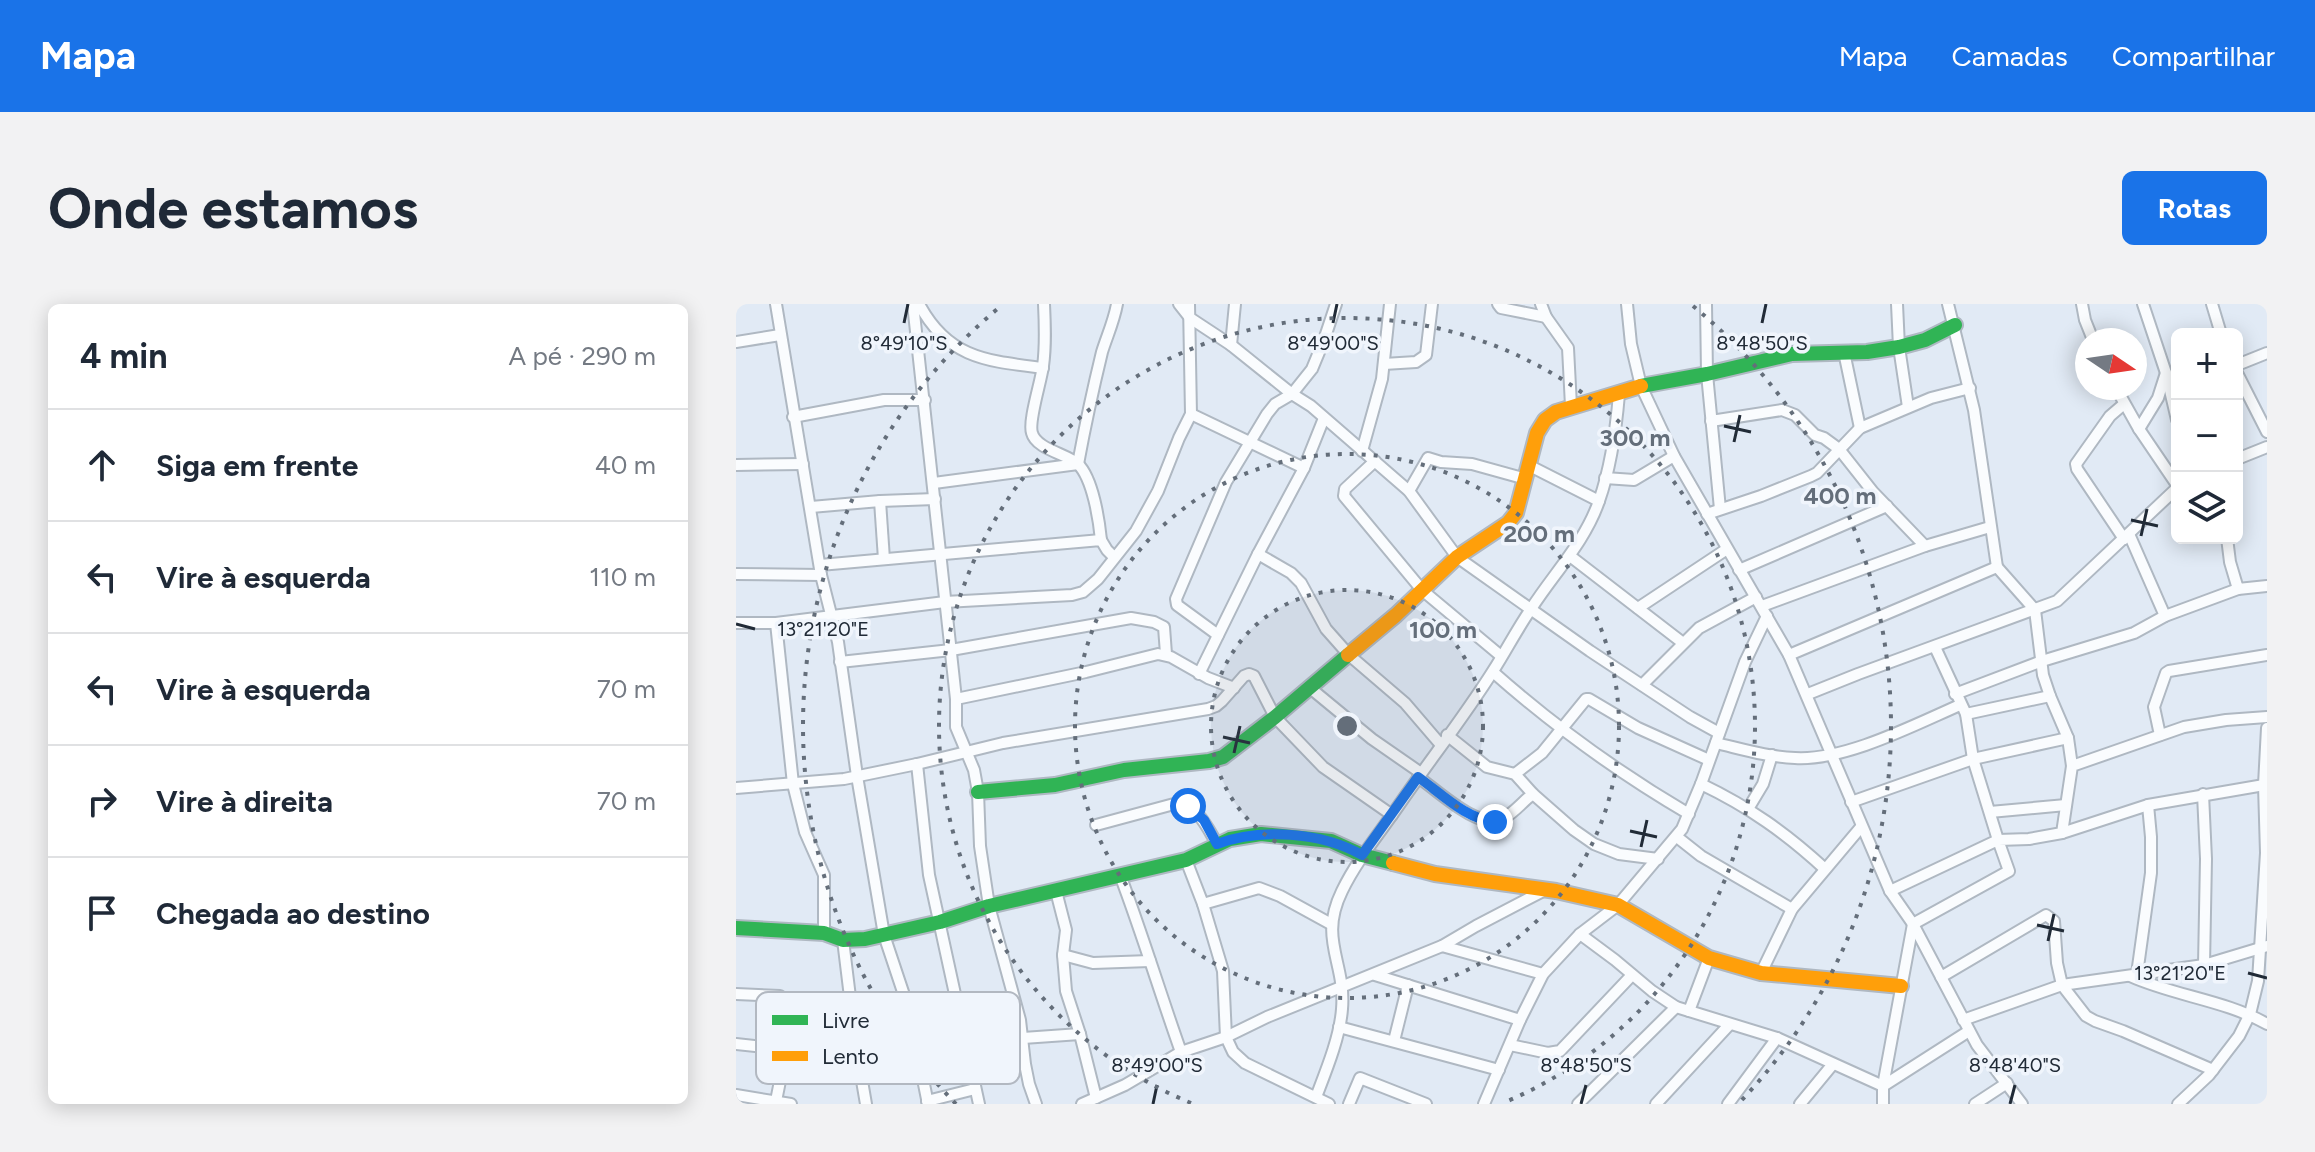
<!DOCTYPE html>
<html lang="pt">
<head>
<meta charset="utf-8">
<style>
  body { margin:0; font-family:Figtree,sans-serif; background:#f2f2f3; color:#1f2937 }
  .controls { position:absolute; right:24px; top:24px; display:grid; overflow:hidden; border-radius:12px; box-shadow:0 4px 20px #0003 }
  .controls button { width:72px; height:72px; display:grid; place-items:center; padding:0; border:0; border-bottom:2px solid #e0e1e3; background:#fff; color:#1f2937; font:40px sans-serif }
  .compass { position:absolute; left:1339px; top:24px; width:72px; height:72px; border-radius:50%; background:#fff; box-shadow:0 4px 20px #0003; rotate:103deg }
  .stop { position:absolute; width:24px; height:24px; margin:-18px; border:6px solid #1a73e8; border-radius:50%; background:#fff }
  .stop.end { background:#1a73e8; border-color:#fff; box-shadow:0 2px 8px #0008 }
  .list { margin:0; padding:0; list-style:none }
  h2 { display:flex; justify-content:space-between; align-items:center; height:104px; margin:0; padding:0 32px; font-size:34px }
  h2 small { font-size:26px; font-weight:400; color:#747a83 }
  .list li { display:grid; grid-template-columns:52px 1fr auto; gap:24px; align-items:center; box-sizing:border-box; height:112px; padding:0 32px; border-top:2px solid #e0e1e3 }
  .list b { display:block; font-size:30px; white-space:nowrap }
  .list em { font-size:26px; font-style:normal; color:#747a83 }
  .icon { flex:none; width:44px; height:44px; fill:none; stroke:currentColor; stroke-width:2; stroke-linecap:round; stroke-linejoin:round }
  .map { position:relative; flex:none; width:1531px; height:800px; overflow:hidden; border-radius:12px }
  header { display:flex; align-items:center; gap:48px; box-sizing:border-box; height:112px; padding:0 40px; background:#1a73e8; color:#fff }
  header strong { font-size:38px }
  nav { display:flex; gap:44px; margin-inline-start:auto; font-size:28px }
  .intro { display:flex; align-items:center; justify-content:space-between; box-sizing:border-box; height:192px; padding:0 48px }
  h1 { margin:0; font-size:56px }
  .button { padding:20px 36px; border-radius:12px; background:#1a73e8; color:#fff; font-size:28px; font-weight:700 }
  main { display:flex; gap:48px; padding:0 48px }
  aside { flex:1; background:#fff; border-radius:12px; box-shadow:0 4px 20px #0003 }
  .map>svg:first-child { display:block }
  .lines { fill:none; stroke-linecap:round; stroke-linejoin:round }
  .street-casing { stroke:#afb8c2; stroke-width:14 }
  .fast-casing { stroke:#afb8c2; stroke-width:18 }
  .slow-casing { stroke:#afb8c2; stroke-width:18 }
  .street { stroke:#fafcfe; stroke-width:10 }
  .fast { stroke:#30b455; stroke-width:14 }
  .slow { stroke:#ff9f0a; stroke-width:14 }
  .route { stroke:#1a73e8; stroke-width:10 }
  .ticks { fill:none; stroke:#212b37; stroke-width:3 }
  .ring { fill:none; stroke:#646e7a; stroke-width:4; stroke-dasharray:4 8 }
  .key { fill:#f0f5fc; stroke:#b2b8c1; stroke-width:2 }
  .key-label { font-size:22px; fill:#212b37 }
  .ticks-label { font-size:20px; text-anchor:middle; fill:#212b37; stroke:#f0f5fc; stroke-width:7; stroke-linejoin:round; paint-order:stroke }
  .centre { fill:#646e7a; stroke:#f0f5fc; stroke-width:4 }
  .ring-label { font-size:24px; text-anchor:middle; font-weight:bold; fill:#646e7a; stroke:#f0f5fc; stroke-width:7; stroke-linejoin:round; paint-order:stroke }
</style>
</head>
<body>
<header>
<strong>Mapa</strong>
<nav><a>Mapa</a><a>Camadas</a><a>Compartilhar</a></nav>
</header>
<div class="intro"><h1>Onde estamos</h1><a class="button">Rotas</a></div>
<main>
<aside>
<h2>4 min<small>A pé · 290 m</small></h2>
<ul class="list">
<li><svg class="icon" aria-label="ahead" viewBox="0 0 24 24"><path d="M12 20V5M6 11l6-6 6 6"/></svg><div><b>Siga em frente</b></div><em>40 m</em></li>
<li><svg class="icon" aria-label="left" viewBox="0 0 24 24"><path d="M17 20v-9H6M10 6l-5 5 5 5"/></svg><div><b>Vire à esquerda</b></div><em>110 m</em></li>
<li><svg class="icon" aria-label="left" viewBox="0 0 24 24"><path d="M17 20v-9H6M10 6l-5 5 5 5"/></svg><div><b>Vire à esquerda</b></div><em>70 m</em></li>
<li><svg class="icon" aria-label="right" viewBox="0 0 24 24"><path d="M7 20v-9h11M14 6l5 5-5 5"/></svg><div><b>Vire à direita</b></div><em>70 m</em></li>
<li><svg class="icon" aria-label="arrive" viewBox="0 0 24 24"><path d="M6 21V4h12l-3 4 3 4H6"/></svg><div><b>Chegada ao destino</b></div></li>
</ul>
</aside>
<div class="map">
<svg width="1531" height="800" viewBox="0 0 1531 800">
  <rect width="100%" height="100%" fill="#e1eaf5"/>
  <g class="lines">
    <defs>
      <g id="street">
        <polyline points="40,0 85,271 102,338 121,472 148,631 173,706 192,800"/>
        <polyline points="177,0 220,395 220,423 238,466 242,488 244,542 253,602 284,716 289,760 293,780 300,800"/>
        <path d="M183,0c29,55 69,57 124,64"/>
        <path d="M308,0c1,21 2,41 -1,62 -2,16 -15,55 -11,67 4,16 35,21 46,31 15,15 21,56 23,76"/>
        <polyline points="443,0 454,14 495,41 556,90 575,102 673,187 721,253 854,347 954,413 983,429"/>
        <polyline points="762,0 765,4 810,13"/>
        <polyline points="805,0 810,13 832,44 835,102"/>
        <polyline points="891,0 895,40 905,82 938,152 1053,351 1154,587 1177,620 1241,741 1286,800"/>
        <polyline points="970,0 971,70 984,205"/>
        <polyline points="1161,0 1163,43 1172,103"/>
        <polyline points="1212,0 1238,106 1261,263"/>
        <polyline points="1346,0 1349,16 1357,36"/>
        <polyline points="1407,0 1430,69 1441,116"/>
        <polyline points="1476,0 1485,30"/>
        <polyline points="0,38 44,31"/>
        <polyline points="495,41 499,0"/>
        <polyline points="1108,48 1124,124"/>
        <polyline points="648,60 680,58 690,51 696,0"/>
        <polyline points="1501,61 1531,49"/>
        <polyline points="1501,69 1531,128"/>
        <polyline points="1380,84 1403,125 1441,181"/>
        <polyline points="455,110 568,164"/>
        <polyline points="57,113 148,96 189,96"/>
        <polyline points="975,117 1046,106 1059,111 1079,131 1088,134 1103,145 1137,188 1189,242"/>
        <polyline points="1403,125 1422,94 1430,69"/>
        <polyline points="626,147 646,75 654,0"/>
        <polyline points="1501,155 1531,143"/>
        <polyline points="639,157 609,185 608,192 686,286 765,352"/>
        <path d="M342,160c7,-38 15,-75 24,-112 5,-16 12,-31 15,-48"/>
        <polyline points="0,161 67,160"/>
        <polyline points="794,162 863,197"/>
        <polyline points="869,174 898,176 938,152"/>
        <polyline points="198,179 342,160"/>
        <polyline points="673,187 692,154 705,158 736,160 790,175"/>
        <polyline points="144,197 148,255"/>
        <polyline points="75,203 144,197 199,195"/>
        <polyline points="971,210 1025,192 1075,172 1081,169 1124,124 1195,94 1234,84"/>
        <polyline points="1393,230 1429,312"/>
        <polyline points="1491,234 1494,258 1502,285 1531,282"/>
        <polyline points="1388,235 1341,165 1340,160 1374,112 1388,100"/>
        <polyline points="522,250 555,269 565,279 590,325 613,351 669,399 705,441"/>
        <polyline points="834,252 947,339"/>
        <polyline points="84,261 365,236 371,246 378,253"/>
        <polyline points="1003,266 1151,202"/>
        <polyline points="0,270 85,271"/>
        <polyline points="1026,302 1189,242 1254,223"/>
        <polyline points="902,304 991,245"/>
        <polyline points="0,319 40,319 209,298 336,291 347,288 362,275 400,227 422,187 443,134 455,110 453,0"/>
        <polyline points="40,319 57,480 69,528 88,571 88,629"/>
        <polyline points="482,331 441,301 440,295 490,178 531,110 539,100 556,90 576,65 588,36 600,0"/>
        <polyline points="1053,351 1261,263 1299,306 1307,371 1314,392 1332,434 1336,462"/>
        <polyline points="104,358 215,346 395,314 418,318 428,323 430,350"/>
        <path d="M757,368c61,54 126,101 196,142"/>
        <polyline points="463,370 522,250 568,164 588,114"/>
        <polyline points="906,381 963,324 1020,293"/>
        <polyline points="573,383 636,435 685,469"/>
        <polyline points="1072,390 1122,370 1321,297 1441,184"/>
        <polyline points="1219,390 1306,357 1398,329 1429,312 1502,285"/>
        <polyline points="220,395 350,368 422,350 435,353 472,374 498,384"/>
        <polyline points="1230,410 1314,392"/>
        <polyline points="711,431 751,463 779,470 797,490 838,526 858,540 883,550 922,555"/>
        <polyline points="1424,431 1418,403 1430,369 1433,367 1531,351"/>
        <path d="M980,439c26,6 52,14 79,15 50,3 119,-33 165,-53"/>
        <polyline points="181,460 193,571 243,800"/>
        <polyline points="779,470 806,449 850,395 853,395 902,424 973,456"/>
        <path d="M682,473c19,13 63,56 86,41 11,-6 19,-17 29,-24"/>
        <path d="M965,480c48,23 85,49 124,85"/>
        <polyline points="0,484 108,475 181,460 267,439 472,405 480,402 486,397 508,372 513,370 518,372 539,413 587,463 656,511"/>
        <polyline points="1467,490 1470,555 1468,661"/>
        <polyline points="1115,498 1237,455 1332,434"/>
        <polyline points="1012,505 1027,480 1036,451"/>
        <polyline points="1254,508 1330,501"/>
        <path d="M360,521l78,-21c24,1 32,21 43,40"/>
        <polyline points="1326,529 1412,501 1528,481"/>
        <polyline points="941,533 965,552 1056,605"/>
        <polyline points="450,556 467,600 487,667 490,733 497,748 509,759 593,800"/>
        <path d="M384,571c22,58 40,118 61,177"/>
        <polyline points="320,587 330,626 327,651 330,687 344,730 360,794"/>
        <polyline points="1154,587 1262,536 1237,455 1230,410 1199,343"/>
        <polyline points="467,600 523,584 544,592 595,620"/>
        <polyline points="844,630 879,656 916,687 940,703 1041,734 1147,782 1233,727"/>
        <polyline points="107,636 120,742 130,800"/>
        <polyline points="706,642 807,670"/>
        <polyline points="327,651 357,659 414,657"/>
        <polyline points="1025,669 1056,605 1125,523"/>
        <polyline points="1401,670 1415,569 1415,533 1412,501"/>
        <polyline points="639,671 784,716"/>
        <path d="M1394,672c44,20 95,24 137,48"/>
        <polyline points="1205,673 1310,611 1318,617 1321,659 1326,681 1350,712 1359,717 1387,727 1477,766"/>
        <polyline points="0,690 44,692"/>
        <polyline points="953,707 973,654"/>
        <polyline points="1227,716 1326,681 1468,661 1531,642"/>
        <polyline points="603,723 763,766"/>
        <polyline points="287,734 344,730"/>
        <polyline points="658,737 672,681"/>
        <polyline points="0,740 38,744 48,748 49,752 40,797"/>
        <polyline points="774,741 812,749 824,747 896,671"/>
        <polyline points="0,791 55,800"/>
        <path d="M580,793c10,-26 24,-60 26,-88 4,-47 -24,-69 0,-118 15,-31 37,-57 57,-86 31,-45 65,-88 94,-134 13,-20 24,-42 38,-62 23,-36 54,-67 68,-108 12,-34 17,-71 20,-107"/>
        <polyline points="191,797 239,785"/>
        <polyline points="346,800 389,781 445,748 490,733 531,713 706,642 740,622 809,586"/>
        <polyline points="613,800 624,774 690,800"/>
        <polyline points="748,800 784,716 807,670 844,630 882,601 946,525 965,480 1009,358 1031,312"/>
        <polyline points="842,800 940,703"/>
        <polyline points="920,800 993,721"/>
        <polyline points="992,800 1041,734"/>
        <polyline points="1064,800 1097,760"/>
        <polyline points="1147,800 1147,782 1177,620 1273,567 1262,536 1293,535 1326,529 1336,462 1448,423 1490,416 1531,413"/>
        <polyline points="1239,800 1271,779"/>
        <polyline points="1442,800 1473,771 1503,732 1514,710 1522,677 1530,549 1528,481 1531,424"/>
      </g>
      <g id="fast">
        <polyline points="905,82 971,70 1056,50 1131,48 1163,43 1189,36 1219,21"/>
        <polyline points="242,488 319,481 388,466 473,457 487,453 539,413 612,351"/>
        <polyline points="0,624 88,629 107,636 129,635 204,618 253,602 450,556 494,535 525,530 595,537 626,551 657,559"/>
      </g>
      <g id="slow">
        <polyline points="612,351 660,311 721,253 772,219 780,209 801,129 809,116 820,108 905,82"/>
        <polyline points="657,559 699,570 820,587 882,601 973,654 1025,669 1165,682"/>
      </g>
    </defs>
    <use href="#street" class="street-casing"/>
    <use href="#fast" class="fast-casing"/>
    <use href="#slow" class="slow-casing"/>
    <use href="#street" class="street"/>
    <use href="#fast" class="fast"/>
    <use href="#slow" class="slow"/>
  </g>
  <g class="lines">
    <path class="route" d="M452,502l16,14 13,24c44,-16 104,-12 145,11l56,-78c24,17 48,42 77,45"/>
  </g>
  <path class="ticks" d="M168,19l4,-19M597,19l4,-19M1026,19l4,-19M988,122l27,6M998,138l6,-27M1395,216l27,6M1405,232l6,-27M0,320l19,5M487,433l27,6M498,449l6,-27M894,527l27,6M905,543l6,-27M1301,621l27,6M1312,637l6,-27M1512,669l19,5M417,800l4,-19M845,800l5,-19M1274,800l5,-19"/>
  <circle cx="611" cy="422" r="136" fill="#646e7a" fill-opacity=".12"/>
  <g class="ring">
    <circle cx="611" cy="422" r="136"/>
    <circle cx="611" cy="422" r="272"/>
    <path d="M455 799A408 408 0 1 1 767 799"/>
    <path d="M220 800A544 544 0 0 1 265 2M957 2A544 544 0 0 1 1002 800"/>
  </g>
  <rect x="20" y="688" width="264" height="92" rx="12" class="key"/>
  <rect x="36" y="711" width="36" height="10" fill="#30b455"/>
  <rect x="36" y="747" width="36" height="10" fill="#ff9f0a"/>
  <g class="key-label">
    <text x="86" y="724">Livre</text>
    <text x="86" y="760">Lento</text>
  </g>
  <g class="ticks-label">
    <text x="168" y="46">8°49'10"S</text>
    <text x="597" y="46">8°49'00"S</text>
    <text x="1026" y="46">8°48'50"S</text>
    <text x="87" y="332">13°21'20"E</text>
    <text x="1444" y="676">13°21'20"E</text>
    <text x="421" y="768">8°49'00"S</text>
    <text x="850" y="768">8°48'50"S</text>
    <text x="1279" y="768">8°48'40"S</text>
  </g>
  <circle cx="611" cy="422" r="12" class="centre"/>
  <g class="ring-label">
    <text x="899" y="142">300 m</text>
    <text x="1104" y="200">400 m</text>
    <text x="803" y="238">200 m</text>
    <text x="707" y="334">100 m</text>
  </g>
</svg>
<div class="controls">
<button>+</button>
<button>−</button>
<button><svg class="icon" aria-label="layers" viewBox="0 0 24 24"><path d="M12 4l9 5-9 5-9-5zM3 14l9 5 9-5"/></svg></button>
</div>
<svg class="compass" viewBox="-18 -18 36 36"><path d="M0-13l5 13h-10z" fill="#e53935"/><path d="M0 13l5-13h-10z" fill="#747a83"/></svg>
<div class="stop" style="left:452px;top:502px"></div>
<div class="stop end" style="left:759px;top:518px"></div>
</div>
</main>
</body>
</html>
